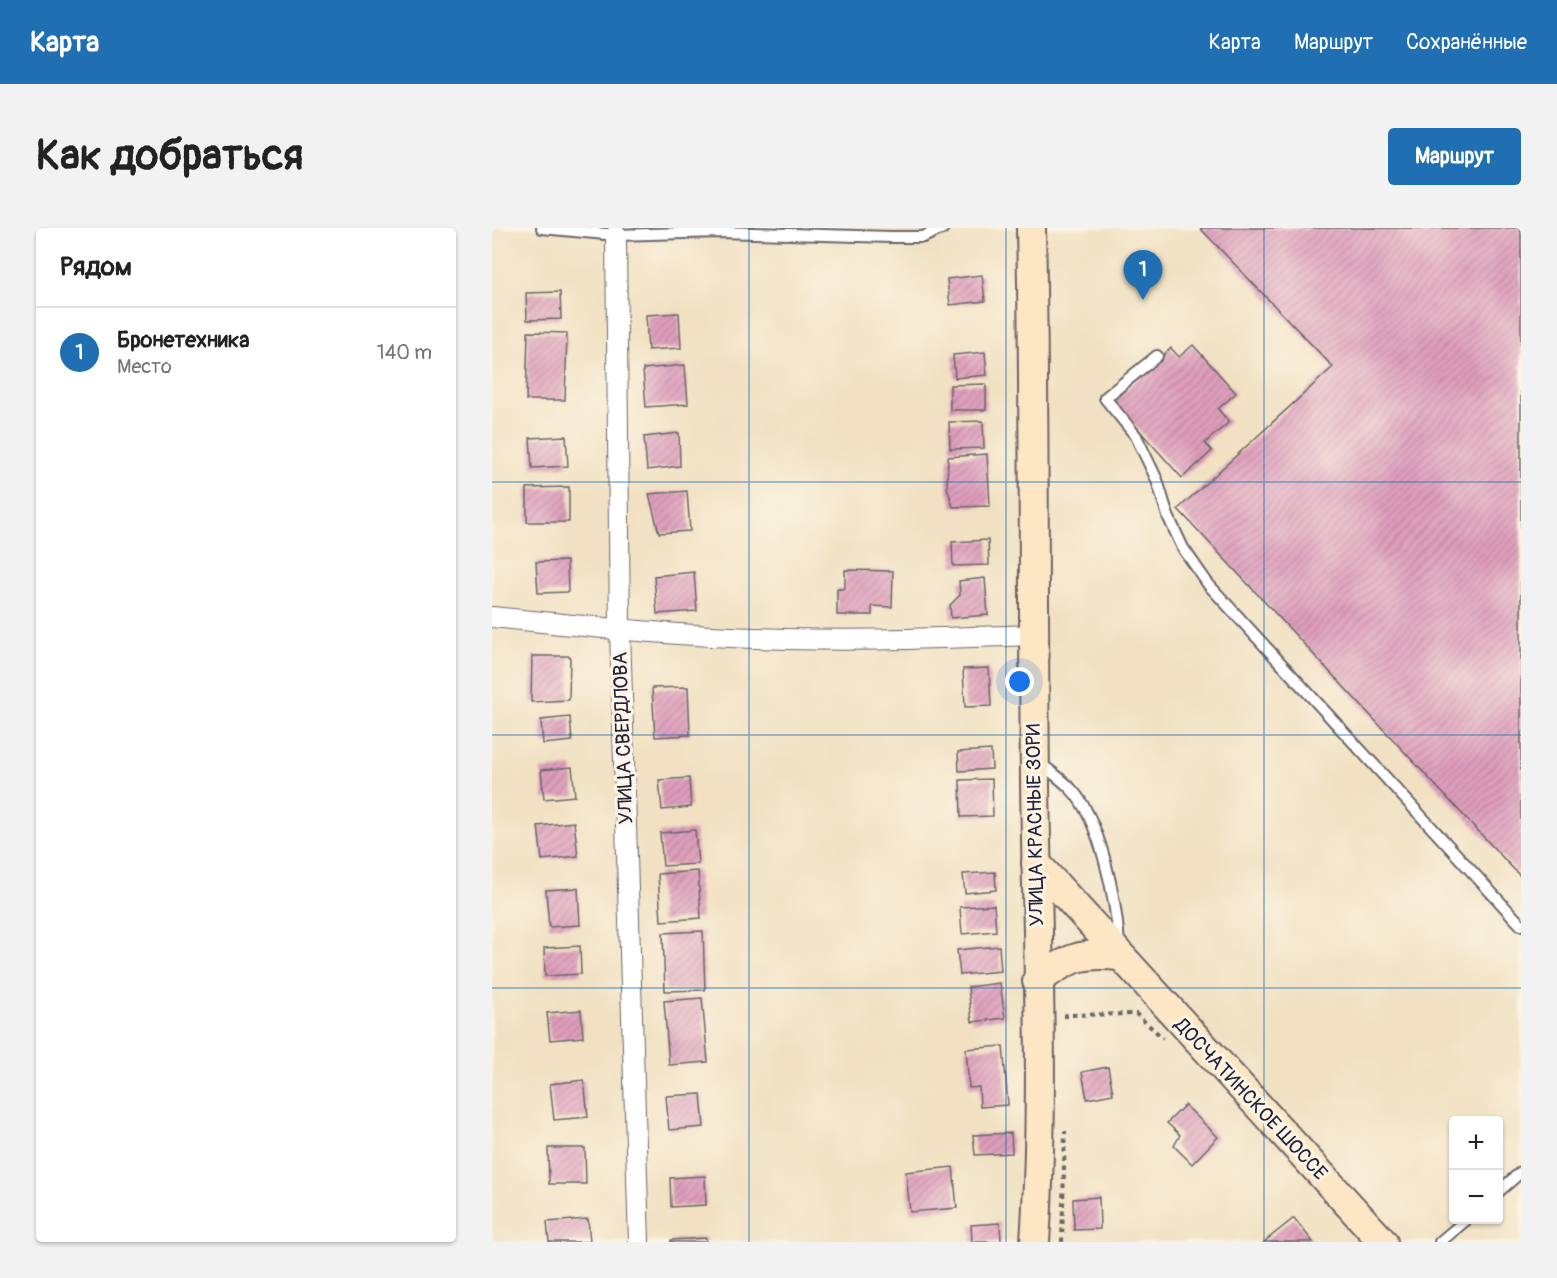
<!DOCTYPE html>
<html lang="ru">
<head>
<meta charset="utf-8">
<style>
  body { margin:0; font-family:Pangolin,sans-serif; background:#f2f2f2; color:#222 }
  .controls { position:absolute; right:18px; bottom:18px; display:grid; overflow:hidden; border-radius:6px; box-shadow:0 2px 4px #0004 }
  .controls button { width:54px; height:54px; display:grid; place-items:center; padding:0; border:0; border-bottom:2px solid #e0e0e0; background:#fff; color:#222; font:30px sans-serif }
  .you { position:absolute; left:528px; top:454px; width:21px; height:21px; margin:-15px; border:4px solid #fff; border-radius:50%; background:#1a73e8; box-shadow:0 0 0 9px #1a73e833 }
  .badge { display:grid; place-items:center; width:39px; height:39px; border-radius:50%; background:#1f6fb2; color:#fff; font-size:20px; font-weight:700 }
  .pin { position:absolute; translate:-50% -50px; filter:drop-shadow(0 2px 3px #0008) }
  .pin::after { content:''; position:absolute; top:32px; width:21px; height:18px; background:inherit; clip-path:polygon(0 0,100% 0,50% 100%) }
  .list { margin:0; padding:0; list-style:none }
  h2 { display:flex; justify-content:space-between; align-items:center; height:78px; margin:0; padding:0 24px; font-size:26px }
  h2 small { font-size:20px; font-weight:400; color:#767676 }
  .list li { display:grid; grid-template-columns:39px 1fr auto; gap:18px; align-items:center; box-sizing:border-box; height:90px; padding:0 24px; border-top:2px solid #e0e0e0 }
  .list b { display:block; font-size:22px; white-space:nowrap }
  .list p { margin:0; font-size:20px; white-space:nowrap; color:#767676 }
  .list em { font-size:20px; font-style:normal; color:#767676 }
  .map { position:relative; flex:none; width:1029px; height:1014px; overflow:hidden; border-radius:6px }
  header { display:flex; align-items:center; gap:36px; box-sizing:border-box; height:84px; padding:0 30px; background:#1f6fb2; color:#fff }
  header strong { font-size:28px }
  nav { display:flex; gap:33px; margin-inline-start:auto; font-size:21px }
  .intro { display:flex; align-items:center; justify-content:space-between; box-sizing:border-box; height:144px; padding:0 36px }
  h1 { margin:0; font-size:42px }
  .button { padding:15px 27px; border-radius:6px; background:#1f6fb2; color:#fff; font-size:21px; font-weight:700 }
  main { display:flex; gap:36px; padding:0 36px }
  aside { flex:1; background:#fff; border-radius:6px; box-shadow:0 2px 4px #0004 }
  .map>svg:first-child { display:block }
  .building { fill:url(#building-hatch) }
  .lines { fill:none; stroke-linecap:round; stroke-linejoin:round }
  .lane-casing { stroke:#6a656a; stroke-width:14 }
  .street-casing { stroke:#6a656a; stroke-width:22 }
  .secondary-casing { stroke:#6a656a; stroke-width:32 }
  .path { stroke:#6a656a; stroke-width:4; stroke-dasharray:4.5 4.5; stroke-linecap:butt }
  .lane { stroke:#fff; stroke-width:10 }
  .street { stroke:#fff; stroke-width:20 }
  .secondary { stroke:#fce6c4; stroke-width:28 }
  .grid { fill:none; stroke:#1f6fb2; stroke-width:1.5; stroke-opacity:0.55 }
  .labels { text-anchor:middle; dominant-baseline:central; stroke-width:6; stroke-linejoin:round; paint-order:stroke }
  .street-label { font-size:20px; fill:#22223b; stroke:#fcf5e5 }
</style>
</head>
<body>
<header>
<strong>Карта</strong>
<nav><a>Карта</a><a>Маршрут</a><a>Сохранённые</a></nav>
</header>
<div class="intro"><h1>Как добраться</h1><a class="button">Маршрут</a></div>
<main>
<aside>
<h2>Рядом<small></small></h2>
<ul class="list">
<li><span class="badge">1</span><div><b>Бронетехника</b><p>Место</p></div><em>140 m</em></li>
</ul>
</aside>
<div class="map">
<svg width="1029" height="1014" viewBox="0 0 1029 1014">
  <defs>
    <pattern id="building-hatch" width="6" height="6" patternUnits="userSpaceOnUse" patternTransform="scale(1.5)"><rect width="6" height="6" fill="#df9ebc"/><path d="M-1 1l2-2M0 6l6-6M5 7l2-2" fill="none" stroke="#b4809a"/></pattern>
  </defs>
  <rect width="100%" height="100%" fill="#fcf5e5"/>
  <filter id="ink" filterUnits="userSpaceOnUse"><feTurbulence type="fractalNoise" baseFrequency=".0167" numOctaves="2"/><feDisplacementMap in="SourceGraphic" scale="12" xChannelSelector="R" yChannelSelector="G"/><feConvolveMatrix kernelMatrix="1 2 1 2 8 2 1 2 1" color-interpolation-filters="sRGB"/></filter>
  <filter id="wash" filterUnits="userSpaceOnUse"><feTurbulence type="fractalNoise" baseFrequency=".008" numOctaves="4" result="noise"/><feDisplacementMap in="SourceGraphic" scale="24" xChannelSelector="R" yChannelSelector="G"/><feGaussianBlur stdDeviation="1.35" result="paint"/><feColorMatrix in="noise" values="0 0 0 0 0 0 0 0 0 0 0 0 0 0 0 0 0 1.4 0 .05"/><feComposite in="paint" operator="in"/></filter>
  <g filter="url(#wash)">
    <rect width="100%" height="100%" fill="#f1e1c2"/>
    <g id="blocks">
      <g class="building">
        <polygon points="708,0 1029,0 1029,649 686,281 841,139"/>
        <polygon points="490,47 493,73 458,77 455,51"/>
        <polygon points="68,64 69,91 35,92 34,65"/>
        <polygon points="187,85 189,120 156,122 154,87"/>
        <polygon points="36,104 75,105 73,172 34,172"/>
        <polygon points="701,117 744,165 726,181 737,194 713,215 720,223 690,250 621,173 679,120 687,129"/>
        <polygon points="493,124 495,147 463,150 461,127"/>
        <polygon points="193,137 196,176 154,179 151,141"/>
        <polygon points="494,156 494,182 458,182 458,157"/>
        <polygon points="491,193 492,220 458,221 457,194"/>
        <polygon points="187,205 188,238 155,242 152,209"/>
        <polygon points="74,208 76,238 40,240 38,210"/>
        <polygon points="495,226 498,278 461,279 455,259 456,229"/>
        <polygon points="77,259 77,294 35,294 35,260"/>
        <polygon points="195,263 198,303 167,305 157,266"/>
        <polygon points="496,312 497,337 461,338 460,314"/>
        <polygon points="75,333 76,364 46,365 44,334"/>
        <polygon points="353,342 401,343 400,379 380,378 380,387 345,387 345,361 353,361"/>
        <polygon points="202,344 205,383 165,386 162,348"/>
        <polygon points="493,350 496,387 459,390 458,377 468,367 467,353"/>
        <polygon points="40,428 78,428 77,472 39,474"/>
        <polygon points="497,440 499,478 473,479 471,441"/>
        <polygon points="196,459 198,507 163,509 160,460"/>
        <polygon points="78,489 80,513 51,516 49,492"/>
        <polygon points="499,522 500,541 467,543 466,524"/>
        <polygon points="80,539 83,568 52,571 49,542"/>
        <polygon points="197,550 199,579 170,582 167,552"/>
        <polygon points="500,551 501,588 469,589 468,552"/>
        <polygon points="82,594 86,628 50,632 46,598"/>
        <polygon points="203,602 206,636 171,638 168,605"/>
        <polygon points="206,643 209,690 169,693 166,646"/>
        <polygon points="503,644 504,662 473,665 471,646"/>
        <polygon points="86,660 88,697 57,699 54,662"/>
        <polygon points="502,677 504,703 470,706 468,679"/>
        <polygon points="211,703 213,762 173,763 171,705"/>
        <polygon points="88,718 89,746 53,748 52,720"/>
        <polygon points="507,718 509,743 468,747 465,722"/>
        <polygon points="508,755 513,790 480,794 476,759"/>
        <polygon points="210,770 216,834 177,837 172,773"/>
        <polygon points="89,782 91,809 58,812 55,785"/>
        <polygon points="511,818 516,877 488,879 487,859 477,860 474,821"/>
        <polygon points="616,839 621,866 595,871 590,844"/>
        <polygon points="92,852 96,889 62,892 58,856"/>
        <polygon points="209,866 212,899 177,902 174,868"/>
        <polygon points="693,877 726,909 700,936 682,918 688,907 675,895"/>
        <polygon points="519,905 520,925 483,927 481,907"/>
        <polygon points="56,920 93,920 94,956 57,956"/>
        <polygon points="461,939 465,980 418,984 414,944"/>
        <polygon points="213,948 214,977 179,979 178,950"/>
        <polygon points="607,969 608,1001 582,1002 581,971"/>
        <polygon points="802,990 821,1014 772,1014"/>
        <polygon points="96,991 98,1014 57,1014 55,994"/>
        <polygon points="508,995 509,1014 480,1014 479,997"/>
        <polygon points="214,1010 214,1014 179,1014 179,1012"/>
      </g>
    </g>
  </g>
  <g filter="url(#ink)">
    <use href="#blocks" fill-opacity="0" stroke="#6a656a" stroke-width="1.5"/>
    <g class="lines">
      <defs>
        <g id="lane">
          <polyline points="50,0 124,7 228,4 399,9 431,9 451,0"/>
          <polyline points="665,128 613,170 644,208 665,252 676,288 691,320 716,356 1029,697"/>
          <path d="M547,534c10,9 23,17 32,27 30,31 45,112 48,154"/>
          <polyline points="1006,964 1029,944"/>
          <polyline points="948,1014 974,992"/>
        </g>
        <g id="street">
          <polyline points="124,7 128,403 147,1014"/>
          <path d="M0,389c98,10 196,20 295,22 83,2 164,-1 247,-4"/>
        </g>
        <g id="secondary">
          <path d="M539,0c4,185 2,370 4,555 2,153 10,307 0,459"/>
          <polyline points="544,635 891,1014"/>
          <path d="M545,753c32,-23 43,-29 83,-25"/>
        </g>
      </defs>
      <use href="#lane" class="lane-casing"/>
      <use href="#street" class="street-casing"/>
      <use href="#secondary" class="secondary-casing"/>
      <g class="path">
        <polyline points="574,790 574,787 644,786 671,810"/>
        <polyline points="570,1014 573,903"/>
      </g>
      <use href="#lane" class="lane"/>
      <use href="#street" class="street"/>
      <use href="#secondary" class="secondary"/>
    </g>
  </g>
  <path class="grid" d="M257,0v1014M514,0v1014M772,0v1014M0,254h1029M0,507h1029M0,760h1029"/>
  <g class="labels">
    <g class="street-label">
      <text transform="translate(131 510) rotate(-92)">УЛИЦА СВЕРДЛОВА</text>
      <text transform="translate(543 597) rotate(-91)">УЛИЦА КРАСНЫЕ ЗОРИ</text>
      <text transform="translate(759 871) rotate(47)">ДОСЧАТИНСКОЕ ШОССЕ</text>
    </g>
  </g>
</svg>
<div class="controls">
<button>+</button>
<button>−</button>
</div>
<div class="you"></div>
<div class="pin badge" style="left:651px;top:72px">1</div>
</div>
</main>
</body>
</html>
